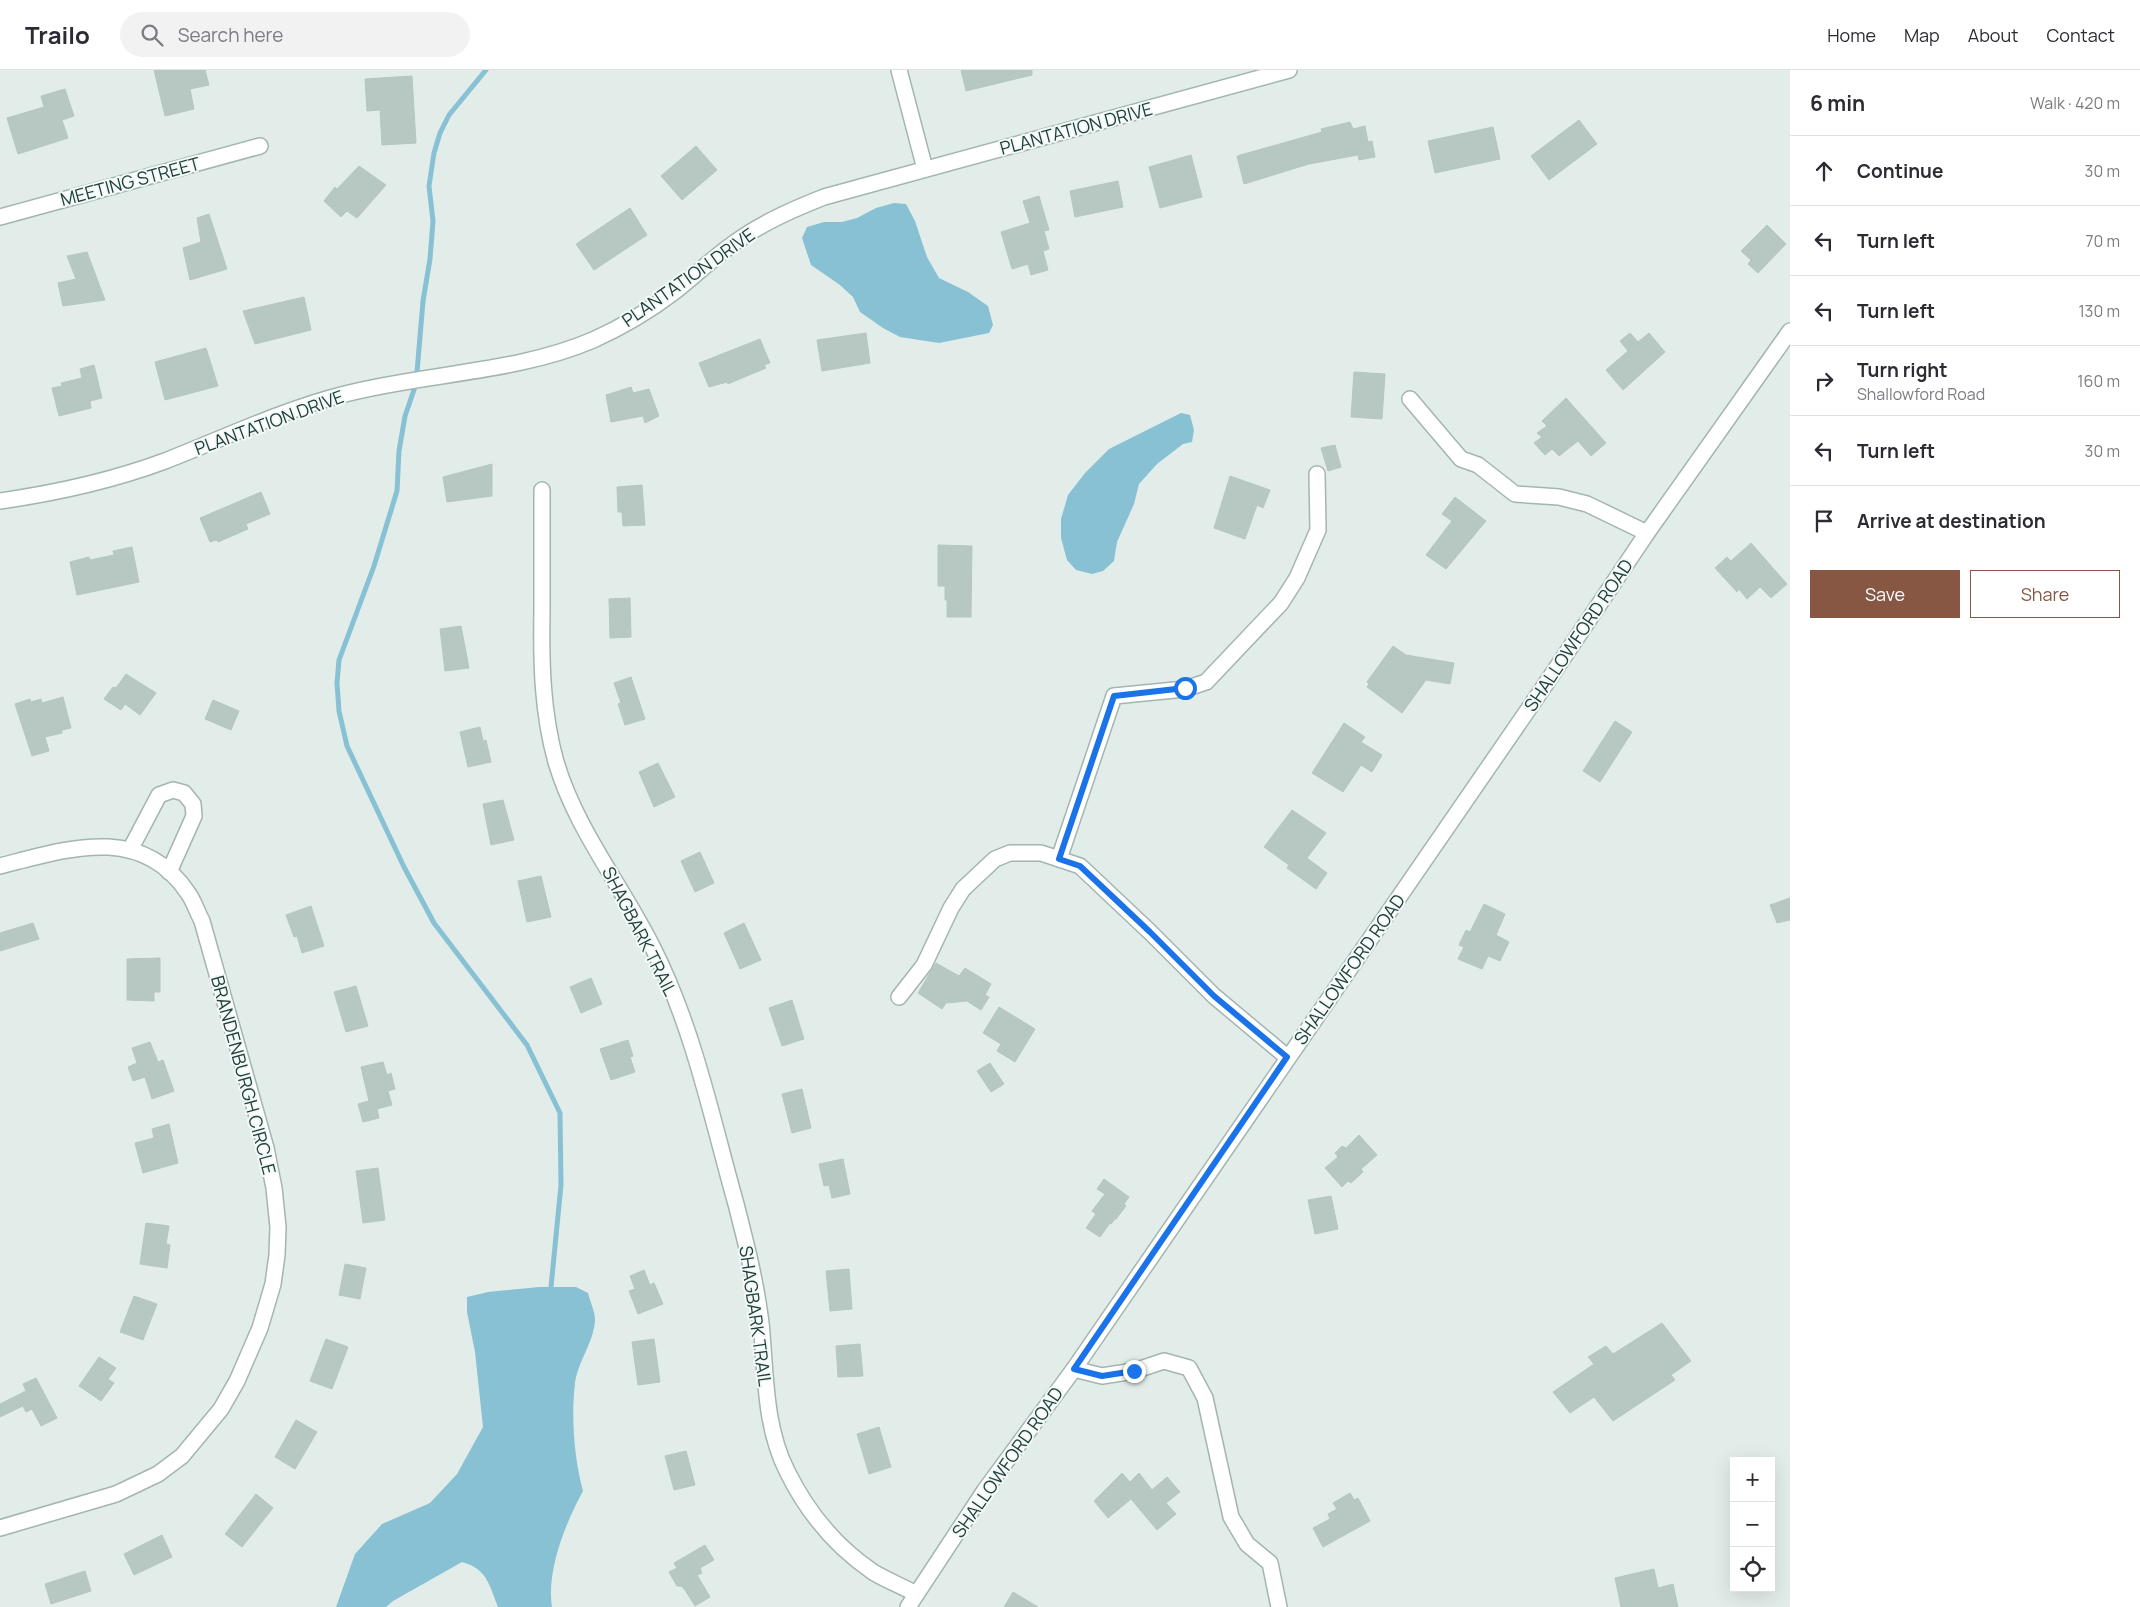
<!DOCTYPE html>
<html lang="en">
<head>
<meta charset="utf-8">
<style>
  body { margin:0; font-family:Manrope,sans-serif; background:#f2f2f3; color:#2b2b33 }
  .controls { position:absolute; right:15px; bottom:15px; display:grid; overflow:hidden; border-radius:0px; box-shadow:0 5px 20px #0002 }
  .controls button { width:45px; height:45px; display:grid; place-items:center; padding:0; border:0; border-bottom:1px solid #e1e1e2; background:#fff; color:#2b2b33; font:25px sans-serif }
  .stop { position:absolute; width:15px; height:15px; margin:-11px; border:4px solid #1a73e8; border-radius:50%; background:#fff }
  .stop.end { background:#1a73e8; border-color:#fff; box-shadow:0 1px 5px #0008 }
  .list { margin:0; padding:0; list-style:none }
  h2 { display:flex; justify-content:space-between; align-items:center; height:65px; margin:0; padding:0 20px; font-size:21px }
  h2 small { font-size:16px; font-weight:400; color:#7c7c81 }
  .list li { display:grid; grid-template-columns:32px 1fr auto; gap:15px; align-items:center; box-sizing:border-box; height:70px; padding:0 20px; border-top:1px solid #e1e1e2 }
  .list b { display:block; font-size:19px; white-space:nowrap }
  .list p { margin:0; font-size:16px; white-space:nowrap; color:#7c7c81 }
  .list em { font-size:16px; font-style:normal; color:#7c7c81 }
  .actions { display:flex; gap:10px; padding:15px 20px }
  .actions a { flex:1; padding:11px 0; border:1px solid #875743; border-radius:0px; text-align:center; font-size:18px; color:#875743 }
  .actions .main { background:#875743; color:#fff }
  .icon { flex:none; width:28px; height:28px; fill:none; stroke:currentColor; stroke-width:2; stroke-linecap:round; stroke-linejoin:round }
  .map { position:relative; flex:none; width:1790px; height:1537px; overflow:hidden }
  header { display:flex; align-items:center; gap:30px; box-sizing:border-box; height:70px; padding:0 25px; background:#fff; border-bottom:1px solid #e1e1e2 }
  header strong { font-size:24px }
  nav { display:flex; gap:28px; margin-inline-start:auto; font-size:18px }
  .search { width:350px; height:45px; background:#f2f2f3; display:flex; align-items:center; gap:12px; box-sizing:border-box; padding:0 18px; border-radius:28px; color:#7c7c81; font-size:19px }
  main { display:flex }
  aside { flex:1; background:#fff }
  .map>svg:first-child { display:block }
  .water { fill:#88c1d4 }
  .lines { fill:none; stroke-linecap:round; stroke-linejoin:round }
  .stream { stroke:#88c1d4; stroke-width:5 }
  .building { fill:#b7c8c2; stroke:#b4c7c1 }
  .minor-casing { stroke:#a4b5b1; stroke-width:18 }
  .minor { stroke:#fff; stroke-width:15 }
  .route { stroke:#1a73e8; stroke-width:6 }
  .labels { text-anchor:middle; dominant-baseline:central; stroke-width:4; stroke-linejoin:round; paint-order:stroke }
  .street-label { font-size:18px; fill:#213f3a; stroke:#f3f9f7 }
</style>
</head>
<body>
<header>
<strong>Trailo</strong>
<div class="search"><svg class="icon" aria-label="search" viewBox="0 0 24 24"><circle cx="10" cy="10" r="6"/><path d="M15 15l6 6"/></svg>Search here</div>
<nav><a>Home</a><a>Map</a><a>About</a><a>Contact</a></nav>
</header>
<main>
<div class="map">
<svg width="1790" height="1537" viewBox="0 0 1790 1537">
  <rect width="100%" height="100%" fill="#e2ede9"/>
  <g class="water">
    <polygon points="894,133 906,134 915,151 927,187 939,208 968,222 988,236 993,255 989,263 939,273 900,267 883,258 860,242 853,227 840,215 811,195 802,168 807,157 824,152 842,152 857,148 876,138"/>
    <polygon points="1181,343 1190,345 1194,360 1192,372 1183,374 1157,394 1139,414 1134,434 1117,472 1114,491 1103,501 1092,504 1076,500 1067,490 1061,468 1061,449 1068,425 1085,403 1109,379"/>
    <path d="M539,1217h37l12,6c2,8 7,19 7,27 -1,22 -17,41 -20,63 -4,33 -1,75 8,108 -17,31 -37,80 -31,116h-54c-9,-23 -11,-38 -36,-45l-69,39 -7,6h-50l19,-53 27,-30 48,-21 27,-29 26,-47 -8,-75 -8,-40v-15l21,-5z"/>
  </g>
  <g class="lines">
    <polyline class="stream" points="486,0 449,45 440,63 434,83 429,116 433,151 430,189 423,231 416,314 405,346 399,381 397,421 374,496 339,590 337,613 339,641 347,676 404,797 434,853 527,975 560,1043 561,1115 551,1217"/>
  </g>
  <g class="building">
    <polygon points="154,0 205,0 209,15 190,19 194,39 165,46"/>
    <polygon points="961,0 1032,0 1032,5 966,21"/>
    <polygon points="412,6 416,73 382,75 380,40 367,41 365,9"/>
    <polygon points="65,19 74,46 62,50 68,68 18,84 7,48 44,37 41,26"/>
    <polygon points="1579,50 1597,74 1549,110 1531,86"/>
    <polygon points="1350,52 1353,59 1365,56 1368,72 1372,71 1375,87 1359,90 1358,85 1309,94 1244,114 1237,86 1322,62 1321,59"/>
    <polygon points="1493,57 1500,89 1435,103 1428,71"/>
    <polygon points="696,76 717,100 682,130 661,106"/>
    <polygon points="1191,85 1202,127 1160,138 1149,97"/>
    <polygon points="359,96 386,115 357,148 347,141 341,147 324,131 335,117 337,119"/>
    <polygon points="1118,111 1123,137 1075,147 1070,121"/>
    <polygon points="1039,126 1049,160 1044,161 1049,179 1043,181 1048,200 1031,205 1028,194 1012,199 1001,162 1030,153 1023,131"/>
    <polygon points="630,138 647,165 594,200 576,174"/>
    <polygon points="209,144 227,199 190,210 183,178 201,172 197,148"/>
    <polygon points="1767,155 1786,174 1758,203 1748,194 1751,190 1741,181"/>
    <polygon points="87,182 105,230 63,236 58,213 76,209 67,186"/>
    <polygon points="304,227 311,260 255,274 243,241"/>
    <polygon points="866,263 870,293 822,301 817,270"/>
    <polygon points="1630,263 1638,272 1649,263 1665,282 1623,320 1606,300 1628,281 1620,271"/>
    <polygon points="760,269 770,293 764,295 766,298 728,314 727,312 709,317 699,293"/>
    <polygon points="206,278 218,316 165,330 155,292"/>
    <polygon points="94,295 102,328 90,331 91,338 59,346 52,318 62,316 61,313 82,308 80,299"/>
    <polygon points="1354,302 1385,304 1382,349 1351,347"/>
    <polygon points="631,317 633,323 649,319 659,346 645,353 643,346 611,352 606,325"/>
    <polygon points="1566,328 1606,373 1591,386 1578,371 1559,386 1552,379 1545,385 1534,373 1542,367 1537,363 1547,356 1542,351"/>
    <polygon points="1335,375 1341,397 1328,401 1321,378"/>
    <polygon points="492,394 492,426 447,432 443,407"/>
    <polygon points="1230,406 1270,420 1263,438 1257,435 1245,469 1214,458"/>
    <polygon points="642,415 645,455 623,456 622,442 618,442 617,417"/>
    <polygon points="261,422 270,444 246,454 248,459 218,472 217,470 210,472 200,448"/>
    <polygon points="1455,427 1486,451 1446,499 1426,485 1452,451 1442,444"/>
    <polygon points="1751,473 1787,514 1771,528 1760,517 1747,529 1739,519 1737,522 1715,498 1727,487 1731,491"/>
    <polygon points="938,475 972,476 971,547 947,547 947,530 945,530 945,516 938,516"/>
    <polygon points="132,477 139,512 77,525 70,492 89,487 90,490 114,485 113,481"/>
    <polygon points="630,528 631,567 610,568 609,529"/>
    <polygon points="461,556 469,598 445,601 440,559"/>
    <polygon points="1393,576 1406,585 1454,593 1450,614 1426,610 1402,643 1367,617 1369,614 1367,612"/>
    <polygon points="126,604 156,623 140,645 125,634 121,640 104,629 113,617 116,618"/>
    <polygon points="631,607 645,649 625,655 618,634 621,633 614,613"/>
    <polygon points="63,627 71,658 62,660 62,663 45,667 49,681 32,686 15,634 30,629 31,632 41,629 42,633"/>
    <polygon points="213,630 239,641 231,660 205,649"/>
    <polygon points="1615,651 1632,662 1600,712 1583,701"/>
    <polygon points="1344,653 1365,667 1361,672 1382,685 1372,702 1361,695 1343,722 1312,703"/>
    <polygon points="480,657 483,671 486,670 491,692 468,697 460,662"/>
    <polygon points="658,693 675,727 654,737 639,702"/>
    <polygon points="503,730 514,770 491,775 483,734"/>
    <polygon points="1292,740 1326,763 1307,788 1327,803 1316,819 1287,798 1289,795 1264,777"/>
    <polygon points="700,782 714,813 695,822 681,791"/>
    <polygon points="541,806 551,847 527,852 518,811"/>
    <polygon points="1790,828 1790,850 1777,853 1770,835"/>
    <polygon points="1484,834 1505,844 1496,865 1509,872 1500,891 1488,886 1482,899 1458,889 1464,877 1459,875 1466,860 1470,862"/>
    <polygon points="311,836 324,876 302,883 297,866 294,867 286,845"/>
    <polygon points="33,853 39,869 0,881 0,863"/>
    <polygon points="744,853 761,890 740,899 724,863"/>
    <polygon points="160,888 160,922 154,922 154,931 127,930 127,889"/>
    <polygon points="936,893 959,906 965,898 991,914 985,925 989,927 981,940 967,931 946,933 942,939 918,923"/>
    <polygon points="591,908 602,934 581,943 570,917"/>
    <polygon points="356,916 368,956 346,962 334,922"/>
    <polygon points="792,930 804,969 782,976 769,938"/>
    <polygon points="999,937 1035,959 1015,992 997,981 1001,974 983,963"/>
    <polygon points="628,970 633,986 630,987 635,1002 611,1010 600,979"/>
    <polygon points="150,972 158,992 163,990 174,1021 152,1029 145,1007 133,1011 128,997 137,993 132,978"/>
    <polygon points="383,992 387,1005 391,1003 395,1019 388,1021 392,1035 377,1039 379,1048 363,1052 358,1034 369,1031 361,997"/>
    <polygon points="990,993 1004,1014 991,1022 977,1001"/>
    <polygon points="802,1019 811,1058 792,1063 782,1024"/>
    <polygon points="169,1054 178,1093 143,1103 135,1073 154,1068 152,1059"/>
    <polygon points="1359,1065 1377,1085 1361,1099 1363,1102 1351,1113 1348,1111 1342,1117 1325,1098 1338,1087 1335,1083 1342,1076 1346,1078"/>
    <polygon points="843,1089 850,1124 832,1128 829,1115 824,1116 819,1094"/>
    <polygon points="378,1098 385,1150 363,1153 356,1101"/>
    <polygon points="1104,1109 1129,1127 1124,1134 1126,1136 1116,1149 1115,1149 1111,1154 1110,1153 1100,1167 1086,1158 1096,1144 1092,1141 1105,1124 1097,1119"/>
    <polygon points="1331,1126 1338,1159 1315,1164 1308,1130"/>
    <polygon points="146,1153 169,1156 166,1174 170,1175 167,1198 140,1194"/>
    <polygon points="345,1194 366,1198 360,1229 339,1225"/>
    <polygon points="849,1199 852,1239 830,1241 826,1201"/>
    <polygon points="644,1200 650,1215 654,1213 663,1234 638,1244 629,1221 635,1219 630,1206"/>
    <polygon points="134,1226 157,1234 143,1270 120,1262"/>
    <polygon points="1662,1253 1691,1291 1671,1305 1675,1310 1613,1351 1594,1327 1570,1343 1553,1322 1594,1294 1588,1287 1606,1276 1613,1284"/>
    <polygon points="326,1269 348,1277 332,1319 310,1311"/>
    <polygon points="654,1269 660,1312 638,1315 632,1272"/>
    <polygon points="860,1274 863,1306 838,1307 836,1276"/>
    <polygon points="99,1287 116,1298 108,1309 114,1313 101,1331 79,1316"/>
    <polygon points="36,1308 57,1348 41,1356 32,1339 26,1342 23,1336 0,1347 0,1334 26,1321 23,1314"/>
    <polygon points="296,1350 317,1362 295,1399 275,1387"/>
    <polygon points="879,1357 891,1397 869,1404 857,1364"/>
    <polygon points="686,1381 695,1415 674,1420 665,1386"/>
    <polygon points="1122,1403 1130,1412 1139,1403 1152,1420 1167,1407 1180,1422 1166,1433 1176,1444 1157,1460 1131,1429 1108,1448 1094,1431"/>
    <polygon points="1350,1423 1354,1430 1358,1428 1370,1451 1323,1477 1313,1458 1330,1449 1328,1444 1337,1439 1333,1433"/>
    <polygon points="256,1424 273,1438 242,1477 225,1464"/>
    <polygon points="162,1465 172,1487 134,1505 124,1484"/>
    <polygon points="705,1475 714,1490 700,1498 702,1503 697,1505 710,1527 695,1536 685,1520 681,1516 677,1516 669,1502 677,1498 674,1493"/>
    <polygon points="1654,1499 1658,1518 1673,1514 1678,1537 1621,1537 1615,1508"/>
    <polygon points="85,1501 91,1521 51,1534 45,1514"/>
    <polygon points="1013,1522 1038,1537 1004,1537"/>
  </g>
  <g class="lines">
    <defs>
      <g id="minor">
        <polyline points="899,0 925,99"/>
        <polyline points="0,147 260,76"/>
        <polyline points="1410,329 1461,389 1478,395 1515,424 1559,427 1587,434 1647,463"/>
        <path d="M542,420c0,40 0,81 0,121 -1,51 0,101 14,151 20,68 67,125 98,188 40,80 58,169 82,254 10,39 20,78 25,119 5,49 3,103 26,148 20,41 48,75 86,101 13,8 29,14 43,22"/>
        <path d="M0,431c56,-8 111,-20 165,-40 59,-23 117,-51 180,-67 81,-21 171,-21 248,-54 29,-13 56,-29 81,-48 22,-17 43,-38 66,-53 26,-18 54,-30 84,-42l465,-127"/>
        <polyline points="130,780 159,725 173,720 184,723 193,734 194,746 169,802"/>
        <polyline points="1059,789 1114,626 1185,619 1206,612 1281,533 1297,508 1318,460 1317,404"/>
        <path d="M0,796c67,-17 141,-43 188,27 6,8 9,19 14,28l64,227 8,40 4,39 -1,28 -4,29 -13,44 -23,53 -16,28 -39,47 -24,18 -42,20 -116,34"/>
        <polyline points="899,927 924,895 951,838 963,819 995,789 1010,783 1041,783 1080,796 1150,862 1214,926 1287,987"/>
        <polyline points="1074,1299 1102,1306 1134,1301 1164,1291 1189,1298 1205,1328 1231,1447 1247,1474 1270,1493 1279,1537"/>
        <polyline points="908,1537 985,1420 1074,1299 1541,621 1647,463 1790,261"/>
      </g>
    </defs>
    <use href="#minor" class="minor-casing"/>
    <use href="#minor" class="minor"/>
  </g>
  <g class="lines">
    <polyline class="route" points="1134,1301 1102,1306 1074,1299 1287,987 1214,926 1150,862 1080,796 1059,789 1114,626 1185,618"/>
  </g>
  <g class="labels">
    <g class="street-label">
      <text transform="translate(1076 58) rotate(-15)">PLANTATION DRIVE</text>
      <text transform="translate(130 111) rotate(-15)">MEETING STREET</text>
      <text transform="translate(688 207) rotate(-35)">PLANTATION DRIVE</text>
      <text transform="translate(269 352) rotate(-20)">PLANTATION DRIVE</text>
      <text transform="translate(1578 565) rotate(-56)">SHALLOWFORD ROAD</text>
      <text transform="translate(640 861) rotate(63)">SHAGBARK TRAIL</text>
      <text transform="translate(1349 899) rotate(-55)">SHALLOWFORD ROAD</text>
      <text transform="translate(244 1005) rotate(75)">BRANDENBURGH CIRCLE</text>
      <text transform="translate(756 1246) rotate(82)">SHAGBARK TRAIL</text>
      <text transform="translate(1007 1392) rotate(-55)">SHALLOWFORD ROAD</text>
    </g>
  </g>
</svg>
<div class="controls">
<button>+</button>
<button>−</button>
<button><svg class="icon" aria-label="locate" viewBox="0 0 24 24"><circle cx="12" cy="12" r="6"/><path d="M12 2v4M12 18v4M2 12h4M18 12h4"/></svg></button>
</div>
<div class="stop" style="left:1185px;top:618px"></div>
<div class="stop end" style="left:1134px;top:1301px"></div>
</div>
<aside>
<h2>6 min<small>Walk · 420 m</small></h2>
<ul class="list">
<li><svg class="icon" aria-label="ahead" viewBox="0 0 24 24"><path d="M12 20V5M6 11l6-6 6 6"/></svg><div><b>Continue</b></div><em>30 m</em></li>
<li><svg class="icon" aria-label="left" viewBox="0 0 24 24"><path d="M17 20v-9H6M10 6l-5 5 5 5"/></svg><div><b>Turn left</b></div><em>70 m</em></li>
<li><svg class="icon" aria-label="left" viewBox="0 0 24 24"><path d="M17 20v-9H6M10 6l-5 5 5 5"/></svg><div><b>Turn left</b></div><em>130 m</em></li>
<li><svg class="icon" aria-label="right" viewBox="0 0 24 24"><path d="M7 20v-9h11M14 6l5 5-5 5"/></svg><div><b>Turn right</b><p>Shallowford Road</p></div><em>160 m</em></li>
<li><svg class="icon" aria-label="left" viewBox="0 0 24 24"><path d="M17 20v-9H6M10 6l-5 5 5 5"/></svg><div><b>Turn left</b></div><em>30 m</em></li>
<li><svg class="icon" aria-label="arrive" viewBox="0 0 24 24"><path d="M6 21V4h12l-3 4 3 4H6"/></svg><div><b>Arrive at destination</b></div></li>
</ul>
<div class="actions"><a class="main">Save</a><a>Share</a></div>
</aside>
</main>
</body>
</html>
